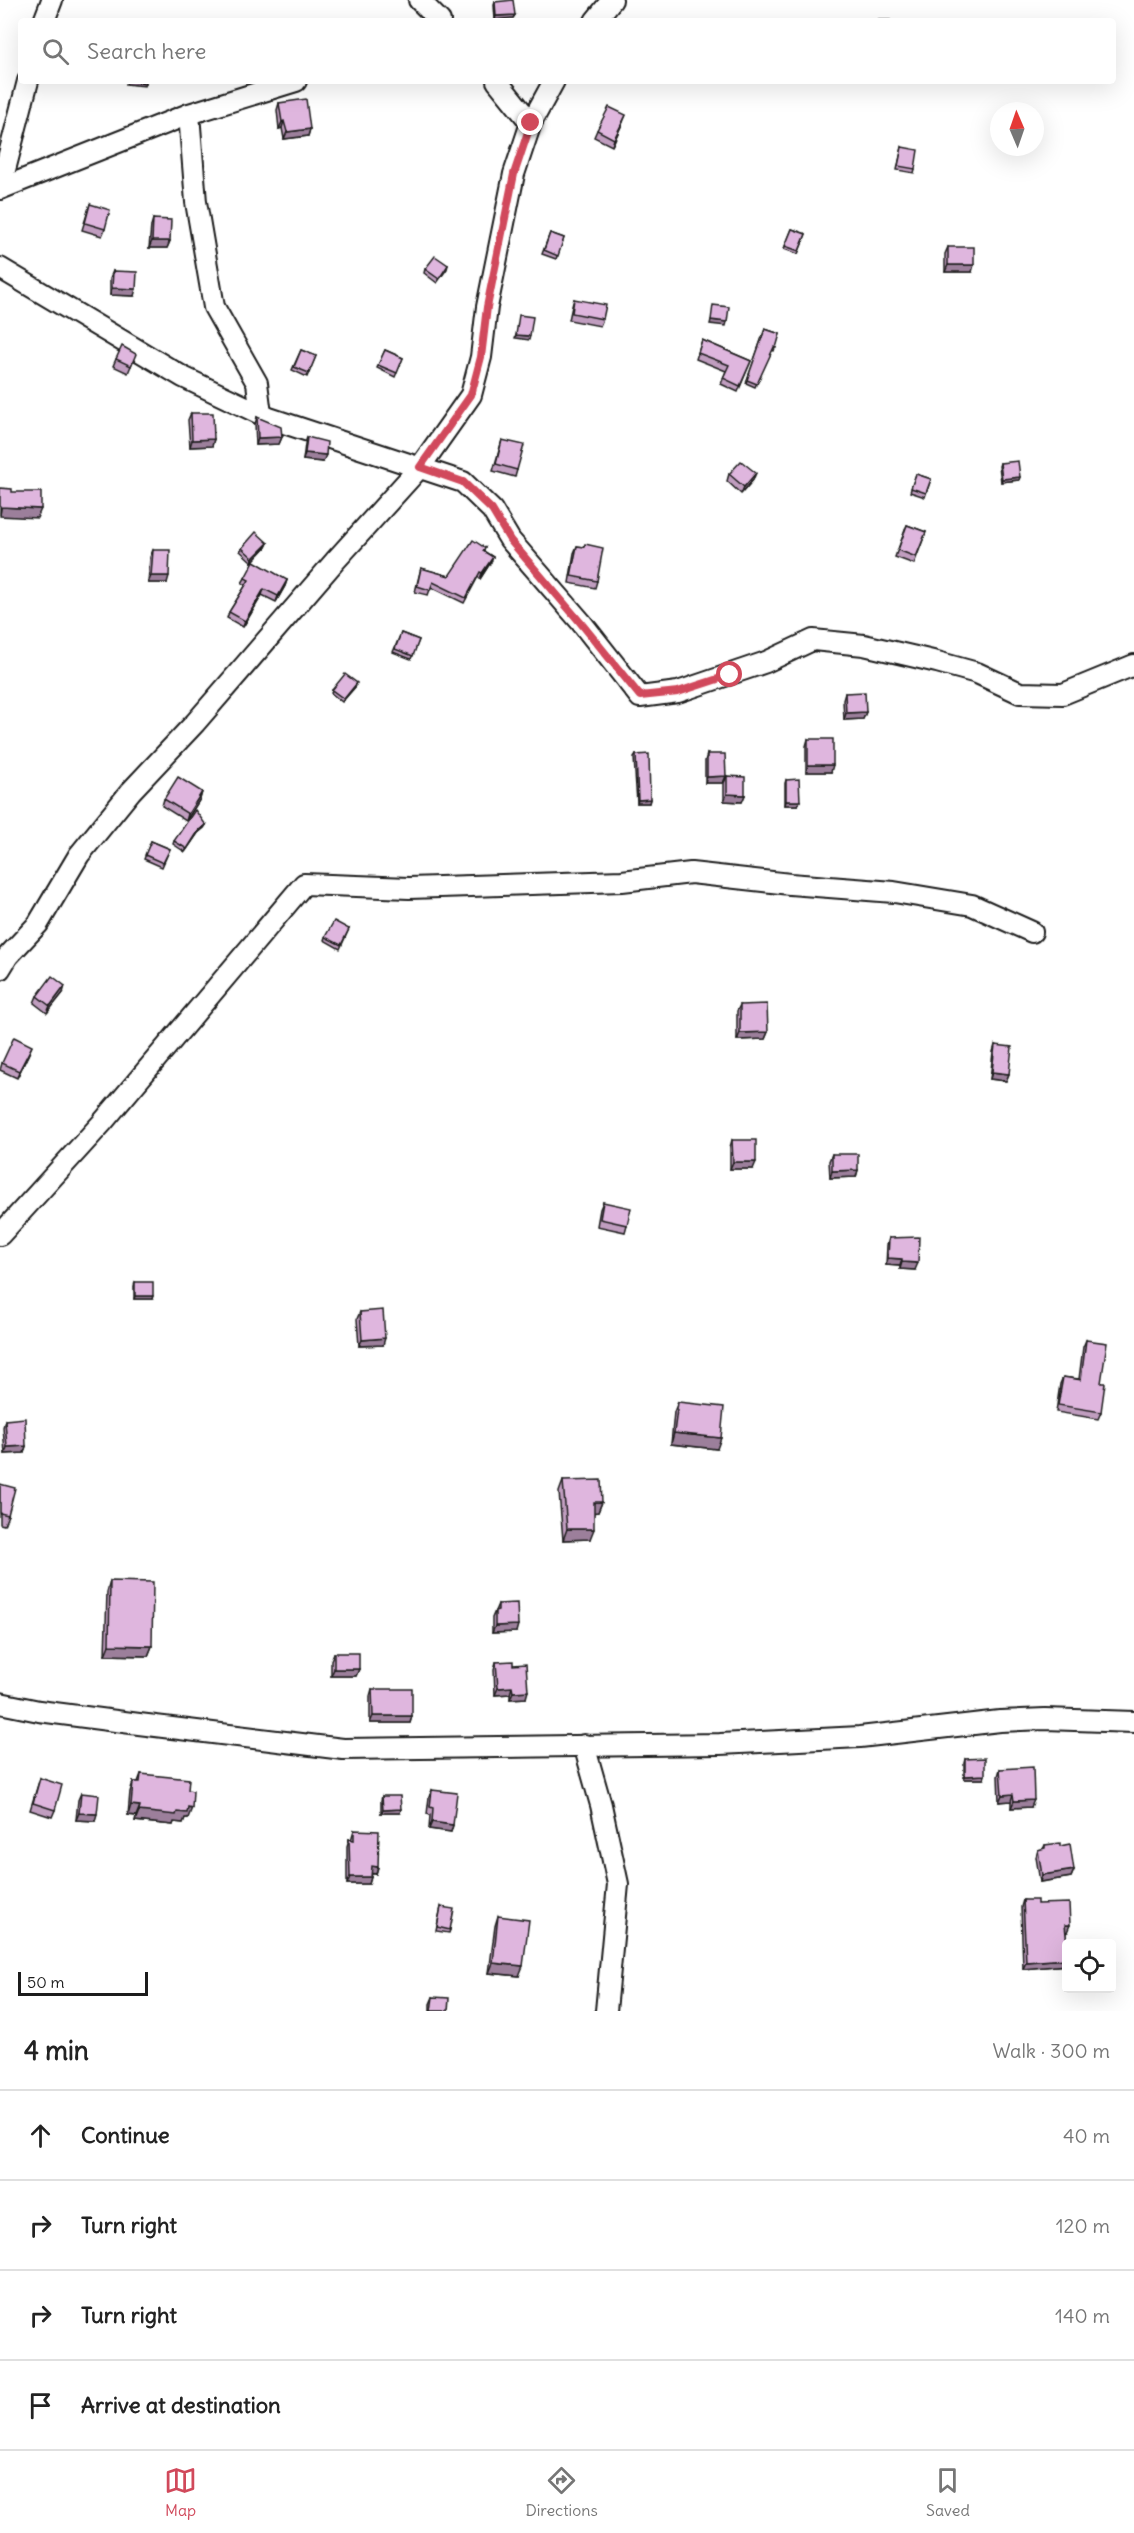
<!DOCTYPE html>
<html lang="en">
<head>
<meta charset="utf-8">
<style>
  body { margin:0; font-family:Delius,sans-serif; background:#f6f6f6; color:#222 }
  .controls { position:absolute; right:18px; bottom:18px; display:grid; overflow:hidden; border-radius:6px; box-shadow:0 6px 24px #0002 }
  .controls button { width:54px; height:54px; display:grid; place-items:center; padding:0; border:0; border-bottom:2px solid #e0e0e0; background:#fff; color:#222; font:30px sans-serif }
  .compass { position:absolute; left:990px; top:102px; width:54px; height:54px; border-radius:50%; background:#fff; box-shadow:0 6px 24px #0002; rotate:358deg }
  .scale { position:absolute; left:18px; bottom:15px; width:130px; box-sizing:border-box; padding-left:6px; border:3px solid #1c1c1c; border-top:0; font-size:16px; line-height:21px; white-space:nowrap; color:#1c1c1c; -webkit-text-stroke:4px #fff; paint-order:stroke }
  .stop { position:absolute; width:18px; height:18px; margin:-14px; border:4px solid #d1495b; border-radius:50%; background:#fff }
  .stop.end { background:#d1495b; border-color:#fff; box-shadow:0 2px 6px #0008 }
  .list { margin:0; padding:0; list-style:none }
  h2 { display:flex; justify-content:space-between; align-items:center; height:78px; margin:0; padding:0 24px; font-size:26px }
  h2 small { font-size:20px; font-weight:400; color:#767676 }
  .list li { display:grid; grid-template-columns:39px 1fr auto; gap:18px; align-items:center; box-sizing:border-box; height:90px; padding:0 24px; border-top:2px solid #e0e0e0 }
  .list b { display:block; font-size:22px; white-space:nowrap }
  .list em { font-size:20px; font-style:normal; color:#767676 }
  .icon { flex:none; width:33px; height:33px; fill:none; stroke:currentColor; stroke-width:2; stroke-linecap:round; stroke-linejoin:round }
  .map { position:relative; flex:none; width:1134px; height:2011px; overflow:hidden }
  .search { position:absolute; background:#fff; box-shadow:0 6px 24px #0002; left:18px; right:18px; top:18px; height:66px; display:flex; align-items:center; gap:15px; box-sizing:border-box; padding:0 21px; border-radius:6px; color:#767676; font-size:22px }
  .sheet { height:438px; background:#fff }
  nav { display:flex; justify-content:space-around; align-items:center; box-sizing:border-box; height:84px; border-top:2px solid #e0e0e0; background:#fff; font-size:16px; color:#767676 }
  nav a { display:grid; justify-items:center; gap:3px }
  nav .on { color:#d1495b }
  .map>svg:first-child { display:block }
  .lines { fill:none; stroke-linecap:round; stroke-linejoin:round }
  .street-casing { stroke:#1c1c1c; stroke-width:24 }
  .street { stroke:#fff; stroke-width:20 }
  .wall { fill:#c09dbf; stroke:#1c1c1c; stroke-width:1.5 }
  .shaded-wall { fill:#9c7f9b; stroke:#1c1c1c; stroke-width:1.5 }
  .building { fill:#dfb6de; stroke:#1c1c1c; stroke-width:1.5 }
  .route { stroke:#d1495b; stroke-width:8 }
</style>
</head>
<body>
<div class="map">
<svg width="1134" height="2011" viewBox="0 0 1134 2011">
  <rect width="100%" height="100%" fill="#fff"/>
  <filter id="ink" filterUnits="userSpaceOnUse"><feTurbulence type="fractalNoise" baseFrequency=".0167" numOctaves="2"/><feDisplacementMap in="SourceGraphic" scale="12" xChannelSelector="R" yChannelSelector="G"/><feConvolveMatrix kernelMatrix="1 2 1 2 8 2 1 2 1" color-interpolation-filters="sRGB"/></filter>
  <g filter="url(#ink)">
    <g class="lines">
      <defs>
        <g id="street">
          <polyline points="419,0 440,21"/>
          <polyline points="44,21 52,0"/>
          <polyline points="595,21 612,0"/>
          <polyline points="497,81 531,123"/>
          <polyline points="189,114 196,202 214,307 257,383 261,414"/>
          <polyline points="0,189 189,114 296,81"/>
          <polyline points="0,189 28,81"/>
          <polyline points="0,268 183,377 269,418 463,482 492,510 510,540 581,622 640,697 678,692 766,662 813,640 864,645 937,662 977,673 1020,693 1063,694 1134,665"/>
          <polyline points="0,969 8,956 38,924 79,855 131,791 195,723 335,561 420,467 471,395 481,357 487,307 514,174 531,123 554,81"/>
          <polyline points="0,1235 102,1123 304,884 409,888 622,881 691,873 790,884 894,892 972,905 1032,932"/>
          <polyline points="0,1703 39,1711 139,1724 343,1749 720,1744 860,1737 1000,1721 1045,1719 1134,1722"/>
          <polyline points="584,1745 601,1805 618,1884 606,2011"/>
        </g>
      </defs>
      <use href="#street" class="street-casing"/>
      <use href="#street" class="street"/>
    </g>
    <g class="wall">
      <polygon points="495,2 515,15 513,18 495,20 494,5"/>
      <polygon points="279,103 310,129 308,136 284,139 282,128 279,129 277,110"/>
      <polygon points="623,122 612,146 594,137 597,130"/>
      <polygon points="902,147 915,169 914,173 897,170"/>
      <polygon points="90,204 105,229 102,236 82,230"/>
      <polygon points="153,219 170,241 167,248 149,248 151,226"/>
      <polygon points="792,229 806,234 798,254 784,249"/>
      <polygon points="550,233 564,238 556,259 542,254"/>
      <polygon points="948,247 972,272 945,272 945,254"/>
      <polygon points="448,265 447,269 437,283 424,273 425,269"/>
      <polygon points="113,271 134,296 110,295 110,278"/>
      <polygon points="574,299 603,319 600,326 569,320 572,306"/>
      <polygon points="765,329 780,334 774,351 772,350 755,387 746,383"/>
      <polygon points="702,340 751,361 738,392 721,384 726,371 696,359"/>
      <polygon points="301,350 316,356 307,377 292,370"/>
      <polygon points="385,350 403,358 395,377 377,368"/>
      <polygon points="116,359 133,361 128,373 113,366"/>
      <polygon points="191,413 214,439 212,446 190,447 188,420"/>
      <polygon points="257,417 282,437 279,444 256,445 255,424"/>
      <polygon points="307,437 323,462 303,460 305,444"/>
      <polygon points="502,440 517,470 515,477 493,471"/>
      <polygon points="1000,463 1019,480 1001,482 999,466"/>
      <polygon points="729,474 753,480 741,494 727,481"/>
      <polygon points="916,474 931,479 925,497 910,492"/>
      <polygon points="907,525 926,532 914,564 895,557"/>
      <polygon points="268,543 266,547 252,562 240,551 242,548"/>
      <polygon points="577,546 584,547 597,581 595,588 569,583 574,553"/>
      <polygon points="485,548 484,551 493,557 491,562 480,579 478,577 464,603 431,587 428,595 415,592 421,568 449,576"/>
      <polygon points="153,550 167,583 148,583 150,557"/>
      <polygon points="245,578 287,580 285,586 276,602 262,595 243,627 227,618 229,612 246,585 242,583"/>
      <polygon points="401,633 419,640 411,659 393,652"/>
      <polygon points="355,687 342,702 331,693 332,690"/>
      <polygon points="845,693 866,712 863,719 844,720 843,700"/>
      <polygon points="808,739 831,772 806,772 806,746"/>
      <polygon points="707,754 726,776 723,783 705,783 705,761"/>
      <polygon points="636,755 650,799 649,803 637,803 634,758"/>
      <polygon points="727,776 745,795 742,802 724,801 724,783"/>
      <polygon points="786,780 798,805 785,805 785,783"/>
      <polygon points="202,792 200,799 186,821 162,806 164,799"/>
      <polygon points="206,825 204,828 198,833 185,852 173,844 174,841"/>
      <polygon points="151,841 170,849 162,867 144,859"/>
      <polygon points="349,929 340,949 324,940 325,937"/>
      <polygon points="63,993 47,1013 34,1003 37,996"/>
      <polygon points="740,1005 768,1032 765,1039 737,1040 737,1011"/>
      <polygon points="995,1045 1009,1074 1006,1081 990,1079 993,1052"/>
      <polygon points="29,1053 17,1078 0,1070 2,1063"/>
      <polygon points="732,1140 753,1169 730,1169 730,1147"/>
      <polygon points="832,1154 858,1170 856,1177 830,1178 829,1161"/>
      <polygon points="603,1202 627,1225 625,1232 597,1226 600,1209"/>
      <polygon points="889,1238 915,1270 900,1269 900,1266 886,1265 887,1245"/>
      <polygon points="135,1282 152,1299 134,1299 134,1286"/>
      <polygon points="360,1312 383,1345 359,1346 357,1319"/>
      <polygon points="1086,1340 1101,1383 1101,1412 1098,1419 1056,1412 1060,1384 1063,1377 1079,1379 1083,1347"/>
      <polygon points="678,1402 717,1449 671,1444 674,1412"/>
      <polygon points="5,1420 26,1446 24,1453 5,1454 3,1427"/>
      <polygon points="563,1481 602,1502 598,1512 594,1512 590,1539 563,1540 559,1492"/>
      <polygon points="0,1484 8,1515 4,1525 0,1524"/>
      <polygon points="110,1581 152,1646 148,1656 105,1655 107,1592"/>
      <polygon points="498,1604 516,1632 492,1633 492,1618"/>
      <polygon points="334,1653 359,1669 356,1676 331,1676 331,1660"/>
      <polygon points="496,1662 513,1665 526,1698 510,1699 510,1694 495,1695 494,1669"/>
      <polygon points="372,1689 412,1716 410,1723 370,1723 370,1696"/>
      <polygon points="965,1759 984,1779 964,1779 964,1763"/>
      <polygon points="1000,1769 1031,1807 1011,1808 1011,1801 999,1802 998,1776"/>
      <polygon points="141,1774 188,1790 188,1818 185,1818 183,1823 174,1822 173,1825 135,1821 136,1816 128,1815 130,1792 133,1782 138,1782"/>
      <polygon points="40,1778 55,1810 52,1817 30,1810"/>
      <polygon points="432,1790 453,1825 451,1832 429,1829 430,1815 427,1814 429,1797"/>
      <polygon points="81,1793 95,1821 76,1820 78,1800"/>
      <polygon points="382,1796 400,1813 381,1813 381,1800"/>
      <polygon points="354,1830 378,1867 376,1874 372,1874 371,1877 369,1884 347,1884 347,1846 349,1839 351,1840"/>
      <polygon points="1045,1845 1060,1846 1074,1870 1071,1877 1040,1882 1036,1857 1038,1850 1043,1849"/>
      <polygon points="1023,1900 1037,1904 1067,1932 1066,1932 1066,1965 1023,1969 1021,1907"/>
      <polygon points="441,1907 450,1930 449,1933 436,1931"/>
      <polygon points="498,1916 519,1976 489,1973 495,1926"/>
      <polygon points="433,1997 448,2011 430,2011 430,2004"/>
    </g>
    <g class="shaded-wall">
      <polygon points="515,15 513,18 495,20 496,16"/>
      <polygon points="127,81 132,81 146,83 145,86 126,84"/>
      <polygon points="626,115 623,122 612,146 614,139"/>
      <polygon points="284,121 282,128 279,129 282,122"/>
      <polygon points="310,129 308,136 284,139 287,132"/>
      <polygon points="152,241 170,241 167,248 149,248"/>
      <polygon points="948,265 974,265 972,272 945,272"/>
      <polygon points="112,288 136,289 134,296 110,295"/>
      <polygon points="711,320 727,322 726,326 710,324"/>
      <polygon points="516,335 530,336 529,340 515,338"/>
      <polygon points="282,437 279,444 256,445 258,438"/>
      <polygon points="214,439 212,446 190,447 192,440"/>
      <polygon points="305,453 326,455 323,462 303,460"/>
      <polygon points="756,473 753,480 741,494 744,487"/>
      <polygon points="1020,477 1019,480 1001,482 1002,479"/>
      <polygon points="1,507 41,509 37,518 0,516"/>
      <polygon points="268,543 266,547 252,562 253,558"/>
      <polygon points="493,557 491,562 480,579 482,573"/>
      <polygon points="151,576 169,576 167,583 148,583"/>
      <polygon points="287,580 285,586 276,602 278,596"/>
      <polygon points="264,589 262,595 243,627 245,621"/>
      <polygon points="357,683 355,687 342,702 344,699"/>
      <polygon points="866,712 863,719 844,720 846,713"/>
      <polygon points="808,765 833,765 831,772 806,772"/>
      <polygon points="726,776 723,783 705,783 707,777"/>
      <polygon points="202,792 200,799 186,821 188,814"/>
      <polygon points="727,794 745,795 742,802 724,801"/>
      <polygon points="650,799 649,803 637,803 638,800"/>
      <polygon points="786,801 800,801 798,805 785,805"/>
      <polygon points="206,825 204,828 198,833 185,852 199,830"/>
      <polygon points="65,986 63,993 47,1013 50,1006"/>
      <polygon points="768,1032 765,1039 737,1040 740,1033"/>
      <polygon points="32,1046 29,1053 17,1078 19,1071"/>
      <polygon points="992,1072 1009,1074 1006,1081 990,1079"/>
      <polygon points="733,1162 756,1162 753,1169 730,1169"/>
      <polygon points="858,1170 856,1177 830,1178 832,1171"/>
      <polygon points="888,1258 902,1259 900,1266 886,1265"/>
      <polygon points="902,1262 918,1263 915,1270 900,1269"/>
      <polygon points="135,1296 153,1296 152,1299 134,1299"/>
      <polygon points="385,1338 383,1345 359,1346 362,1340"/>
      <polygon points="674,1433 721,1438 717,1449 671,1444"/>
      <polygon points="26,1446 24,1453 5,1454 7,1447"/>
      <polygon points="594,1502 602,1502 598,1512 590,1513"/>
      <polygon points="567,1529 594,1529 590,1539 563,1540"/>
      <polygon points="518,1625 516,1632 492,1633 495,1626"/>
      <polygon points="109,1645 152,1646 148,1656 105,1655"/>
      <polygon points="334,1669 359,1669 356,1676 331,1676"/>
      <polygon points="512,1687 510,1694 495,1695 498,1688"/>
      <polygon points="528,1691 526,1698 510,1699 513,1692"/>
      <polygon points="373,1716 412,1716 410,1723 370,1723"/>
      <polygon points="985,1775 984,1779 964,1779 965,1776"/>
      <polygon points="1013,1794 1011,1801 999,1802 1002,1795"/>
      <polygon points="1034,1800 1031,1807 1011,1808 1014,1801"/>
      <polygon points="131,1805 140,1806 136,1816 128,1815"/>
      <polygon points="188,1807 192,1808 188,1818 185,1818 183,1823 174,1822 173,1825 135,1821 139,1811 177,1812"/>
      <polygon points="401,1809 400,1813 381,1813 383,1810"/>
      <polygon points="79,1813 97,1814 95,1821 76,1820"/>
      <polygon points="432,1822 453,1825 451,1832 429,1829"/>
      <polygon points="372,1866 378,1867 376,1874 369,1873"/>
      <polygon points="1074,1870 1071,1877 1040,1882 1042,1875"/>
      <polygon points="350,1877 371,1877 369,1884 347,1884"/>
      <polygon points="1065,1925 1070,1925 1067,1932 1063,1932"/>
      <polygon points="1066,1959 1066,1965 1023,1969 1026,1962"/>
      <polygon points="493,1963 523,1966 519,1976 489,1973"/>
    </g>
    <g class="building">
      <polygon points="513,0 515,15 496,16 495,2"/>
      <rect x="876" y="20" width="14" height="1"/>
      <polygon points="132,81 146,81 146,83"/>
      <polygon points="306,99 310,129 287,132 284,121 282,122 279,103"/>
      <polygon points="609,107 626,115 614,139 597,130"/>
      <polygon points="902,147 918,150 915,169 898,166"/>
      <polygon points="90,204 110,210 105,229 85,223"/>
      <polygon points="153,219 171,220 170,241 152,241"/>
      <polygon points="792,229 806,234 799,251 785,246"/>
      <polygon points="550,233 564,238 558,256 544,250"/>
      <rect x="948" y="247" width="26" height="18"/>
      <polygon points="435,256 448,265 439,279 425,269"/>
      <polygon points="113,271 137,272 136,289 112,288"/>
      <polygon points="574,299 606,305 603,319 572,313"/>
      <polygon points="713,305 729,307 727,322 711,320"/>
      <polygon points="519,315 533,317 530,336 516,335"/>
      <polygon points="765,329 780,334 776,348 774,347 757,384 747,380"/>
      <polygon points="702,340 751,361 740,386 723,378 729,365 698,353"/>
      <polygon points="122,346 136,354 131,366 116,359"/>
      <polygon points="301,350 316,356 309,373 294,367"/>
      <polygon points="385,350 403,358 397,373 378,365"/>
      <polygon points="191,413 213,413 214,439 192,440"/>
      <polygon points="257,417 281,427 282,437 258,438"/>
      <polygon points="307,437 327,442 326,455 305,453"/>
      <polygon points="502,440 524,445 517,470 496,464"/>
      <polygon points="741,461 756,473 744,487 729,474"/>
      <polygon points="1018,461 1020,477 1002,479 1000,463"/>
      <polygon points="916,474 931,479 926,493 911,488"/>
      <polygon points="0,488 12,489 12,492 41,492 41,509 1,507 0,515"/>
      <polygon points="907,525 926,532 916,557 898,550"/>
      <polygon points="256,532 268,543 253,558 242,548"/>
      <polygon points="473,540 485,548 483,551 493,557 482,573 480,572 466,598 433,582 430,590 417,586 421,568 449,576"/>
      <polygon points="585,544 603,548 597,581 571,576 577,546 584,547"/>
      <polygon points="153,550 170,550 169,576 151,576"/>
      <polygon points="254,561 287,580 278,596 264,589 245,621 229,612 249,580 245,578"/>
      <polygon points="401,633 419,640 413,656 395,649"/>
      <polygon points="345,674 357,683 344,699 332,690"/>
      <polygon points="865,692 866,712 846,713 845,693"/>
      <rect x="808" y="739" width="25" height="26"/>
      <polygon points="649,754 650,799 638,800 636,755"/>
      <polygon points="707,754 725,754 726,776 707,777"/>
      <polygon points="727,776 745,777 745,795 727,794"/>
      <polygon points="178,777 202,792 188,814 164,799"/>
      <polygon points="799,779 800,801 786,801 786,780"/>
      <polygon points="195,810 206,825 199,830 187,849 174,841"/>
      <polygon points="151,841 170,849 163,863 145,855"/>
      <polygon points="334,921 349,929 341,945 325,937"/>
      <polygon points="52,976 65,986 50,1006 37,996"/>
      <polygon points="767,1004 768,1032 740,1033 740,1005"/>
      <polygon points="14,1037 32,1046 19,1071 2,1063"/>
      <polygon points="995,1045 1012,1047 1009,1074 992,1072"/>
      <polygon points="732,1140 756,1140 756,1162 733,1162"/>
      <polygon points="832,1154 858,1154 858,1170 832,1171"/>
      <polygon points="603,1202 631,1208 627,1225 600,1219"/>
      <polygon points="919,1237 918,1263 902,1262 902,1259 888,1258 889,1238"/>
      <rect x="135" y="1282" width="18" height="14"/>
      <polygon points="383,1310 385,1338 362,1340 360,1312"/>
      <polygon points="1086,1340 1107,1343 1101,1383 1105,1383 1101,1412 1058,1405 1063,1377 1081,1380"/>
      <polygon points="678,1402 724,1407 721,1438 674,1433"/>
      <polygon points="25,1418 26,1446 7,1447 5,1420"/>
      <polygon points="601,1480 602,1502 594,1502 594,1529 567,1529 563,1481"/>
      <polygon points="0,1484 15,1488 8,1515 0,1513"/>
      <polygon points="110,1581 153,1582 152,1646 109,1645"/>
      <polygon points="517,1603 518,1625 495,1626 495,1611 498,1610 498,1604"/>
      <rect x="334" y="1653" width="25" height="16"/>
      <polygon points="513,1661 513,1665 526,1664 528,1691 513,1692 512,1687 498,1688 496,1662"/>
      <polygon points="372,1689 412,1689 412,1716 373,1716"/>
      <polygon points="985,1758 985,1775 965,1776 965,1759"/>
      <polygon points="1033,1767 1034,1800 1014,1801 1013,1794 1002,1795 1000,1769"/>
      <polygon points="141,1774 189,1779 188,1790 193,1791 192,1808 188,1807 187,1813 177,1812 176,1815 139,1811 140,1806 131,1805 133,1782 140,1782"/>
      <polygon points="40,1778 62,1785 55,1810 33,1803"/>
      <polygon points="432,1790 457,1793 453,1825 432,1822 433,1808 430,1807"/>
      <polygon points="81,1793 99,1795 97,1814 79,1813"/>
      <polygon points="382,1796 400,1796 401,1809 383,1810"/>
      <polygon points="354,1830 379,1831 378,1867 372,1866 371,1877 350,1877 349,1839 354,1840"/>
      <polygon points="1060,1843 1060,1846 1070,1844 1074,1870 1042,1875 1038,1850 1045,1848 1045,1845"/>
      <polygon points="1023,1900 1037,1900 1037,1904 1069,1903 1070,1925 1065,1925 1067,1944 1066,1959 1026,1962"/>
      <polygon points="441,1907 454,1909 450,1930 437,1927"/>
      <polygon points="498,1916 529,1920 523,1966 493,1963"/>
      <polygon points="433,1997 449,1998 448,2011 431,2011"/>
    </g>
  </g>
  <g class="lines" filter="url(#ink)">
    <polyline class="route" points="531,123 514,174 487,307 481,357 471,395 420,467 463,482 492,510 510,540 580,622 640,696 678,692 730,675"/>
  </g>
</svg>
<div class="controls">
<button><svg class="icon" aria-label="locate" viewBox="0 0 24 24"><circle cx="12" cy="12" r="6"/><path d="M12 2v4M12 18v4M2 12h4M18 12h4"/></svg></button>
</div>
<svg class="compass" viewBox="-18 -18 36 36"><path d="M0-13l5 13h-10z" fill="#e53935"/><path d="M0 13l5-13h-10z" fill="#767676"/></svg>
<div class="scale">50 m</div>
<div class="stop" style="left:730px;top:675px"></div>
<div class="stop end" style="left:531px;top:123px"></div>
<div class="search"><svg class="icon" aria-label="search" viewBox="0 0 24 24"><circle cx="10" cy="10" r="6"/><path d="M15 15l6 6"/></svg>Search here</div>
</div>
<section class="sheet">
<h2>4 min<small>Walk · 300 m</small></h2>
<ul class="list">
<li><svg class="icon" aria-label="ahead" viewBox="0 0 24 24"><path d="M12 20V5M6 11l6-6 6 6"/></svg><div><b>Continue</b></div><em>40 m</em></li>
<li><svg class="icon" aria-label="right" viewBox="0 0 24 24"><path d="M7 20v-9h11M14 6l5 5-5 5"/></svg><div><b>Turn right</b></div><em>120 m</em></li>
<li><svg class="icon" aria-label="right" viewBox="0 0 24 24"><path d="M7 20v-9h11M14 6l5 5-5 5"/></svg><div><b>Turn right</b></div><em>140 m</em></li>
<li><svg class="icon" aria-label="arrive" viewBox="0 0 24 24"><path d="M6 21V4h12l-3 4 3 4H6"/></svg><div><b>Arrive at destination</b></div></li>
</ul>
</section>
<nav>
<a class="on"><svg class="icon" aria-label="map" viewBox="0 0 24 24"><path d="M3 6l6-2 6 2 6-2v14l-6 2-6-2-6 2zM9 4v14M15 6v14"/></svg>Map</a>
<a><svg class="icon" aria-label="directions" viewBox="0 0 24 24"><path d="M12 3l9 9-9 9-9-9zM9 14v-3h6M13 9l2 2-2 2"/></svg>Directions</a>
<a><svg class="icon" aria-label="saved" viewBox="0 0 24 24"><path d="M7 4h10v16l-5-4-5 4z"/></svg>Saved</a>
</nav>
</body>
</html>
